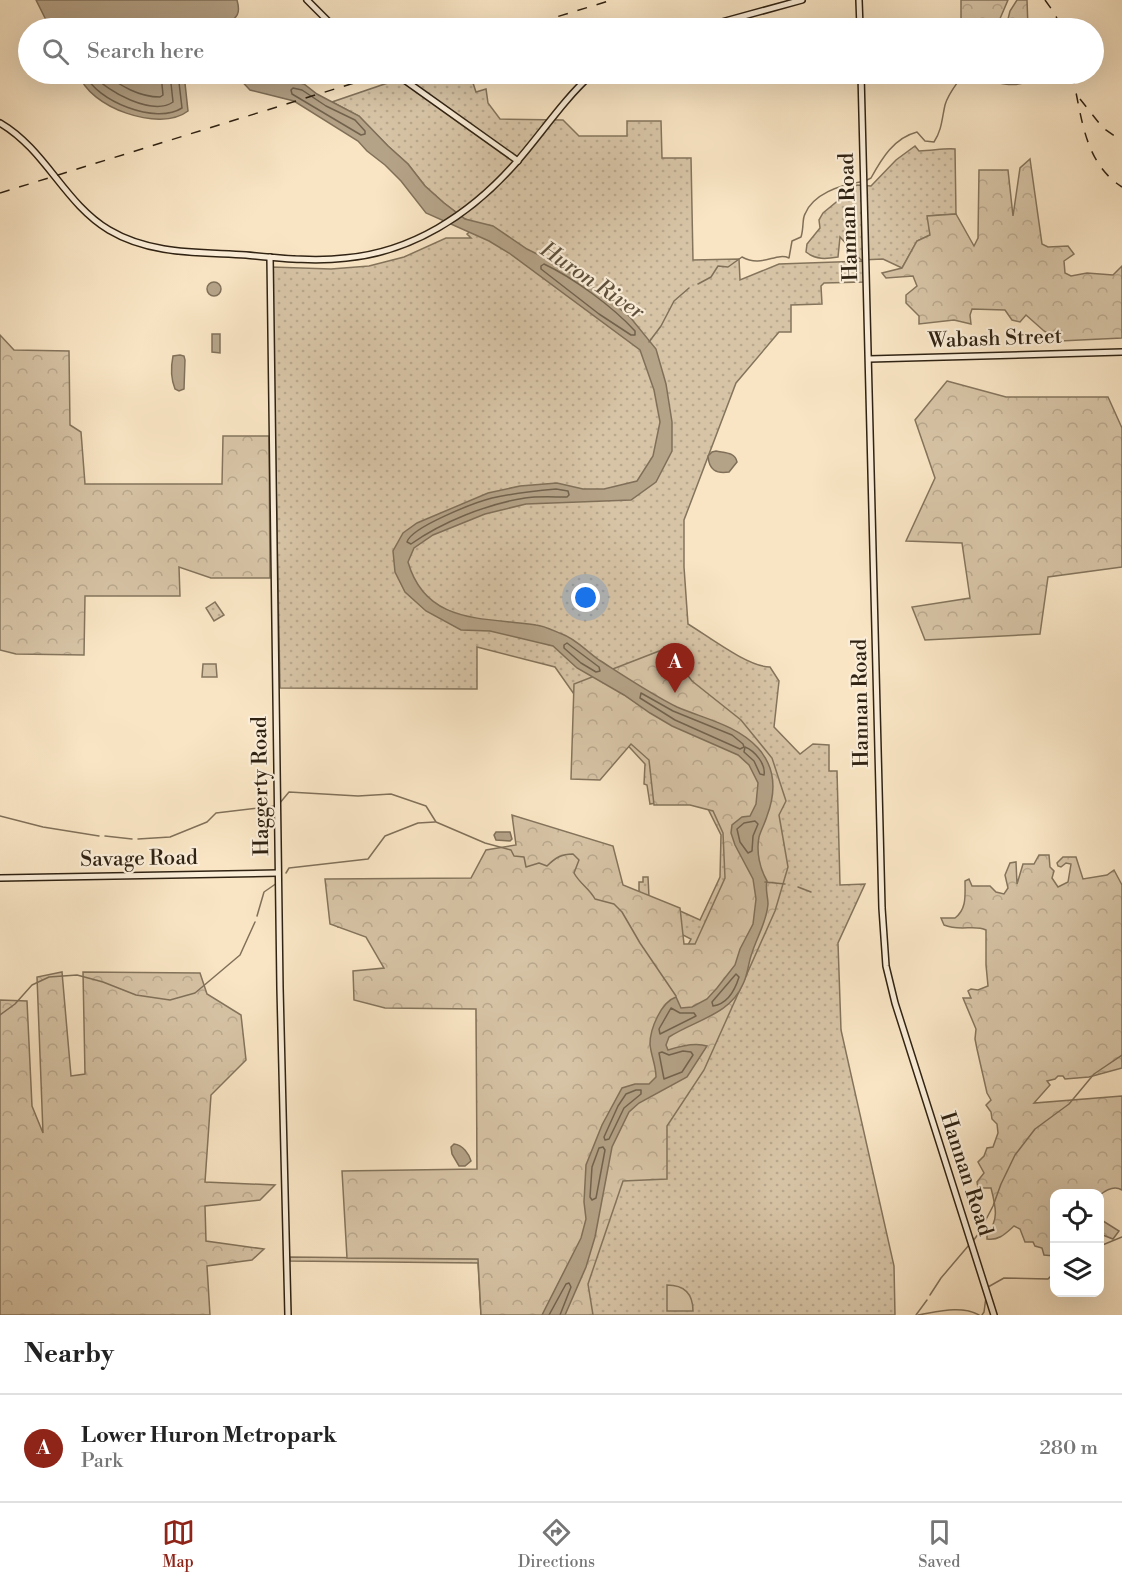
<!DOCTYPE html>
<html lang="en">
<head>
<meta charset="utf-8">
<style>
  body { margin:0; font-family:"Libre Bodoni",serif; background:#f2f2f2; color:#222 }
  .controls { position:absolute; right:18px; bottom:18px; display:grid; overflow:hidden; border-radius:12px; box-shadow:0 6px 24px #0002 }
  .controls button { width:54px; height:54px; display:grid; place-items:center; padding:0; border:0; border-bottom:2px solid #e0e0e0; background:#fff; color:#222; font:30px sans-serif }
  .you { position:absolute; left:586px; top:598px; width:21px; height:21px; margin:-15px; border:4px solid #fff; border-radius:50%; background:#1a73e8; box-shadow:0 0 0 9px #1a73e833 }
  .badge { display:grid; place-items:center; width:39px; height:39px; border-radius:50%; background:#8f2418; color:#fff; font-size:20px; font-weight:700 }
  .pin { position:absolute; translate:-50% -50px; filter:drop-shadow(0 2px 3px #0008) }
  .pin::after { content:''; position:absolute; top:32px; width:21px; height:18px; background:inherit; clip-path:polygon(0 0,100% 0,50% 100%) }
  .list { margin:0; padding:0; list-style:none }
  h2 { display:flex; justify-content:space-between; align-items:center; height:78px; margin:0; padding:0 24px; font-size:26px }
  h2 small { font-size:20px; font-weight:400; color:#767676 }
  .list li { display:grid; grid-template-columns:39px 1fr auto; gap:18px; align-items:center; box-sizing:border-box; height:108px; padding:0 24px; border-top:2px solid #e0e0e0 }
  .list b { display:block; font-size:22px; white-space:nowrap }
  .list p { margin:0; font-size:20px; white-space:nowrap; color:#767676 }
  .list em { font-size:20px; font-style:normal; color:#767676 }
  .icon { flex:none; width:33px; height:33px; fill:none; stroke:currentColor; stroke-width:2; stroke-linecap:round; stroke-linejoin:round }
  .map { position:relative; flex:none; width:1122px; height:1315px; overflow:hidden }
  .search { position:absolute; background:#fff; box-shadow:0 6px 24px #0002; left:18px; right:18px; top:18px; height:66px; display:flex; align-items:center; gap:15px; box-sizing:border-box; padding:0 21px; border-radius:33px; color:#767676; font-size:22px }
  .sheet { height:186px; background:#fff }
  nav { display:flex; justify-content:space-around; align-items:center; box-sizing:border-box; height:84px; border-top:2px solid #e0e0e0; background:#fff; font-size:16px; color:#767676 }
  nav a { display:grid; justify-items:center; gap:3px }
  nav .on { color:#8f2418 }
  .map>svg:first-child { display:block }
  .grass { fill:url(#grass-dots); stroke:#84745c; stroke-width:1.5; fill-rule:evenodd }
  .forest { fill:url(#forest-crowns); stroke:#84745c; stroke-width:1.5 }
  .garden { fill:#d7c4a6; stroke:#84745c; stroke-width:1.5 }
  .water { fill:#b5a388; stroke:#807059; stroke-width:1.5 }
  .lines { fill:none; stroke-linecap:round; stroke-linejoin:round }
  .shore { stroke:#72634e; stroke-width:1.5 }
  .stream { stroke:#807059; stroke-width:1.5 }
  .secondary-casing { stroke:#302313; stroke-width:8 }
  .secondary { stroke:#fbeed9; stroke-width:5 }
  .rail { stroke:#302313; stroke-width:1.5; stroke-dasharray:10 10; stroke-linecap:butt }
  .labels { text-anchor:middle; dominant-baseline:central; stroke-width:4.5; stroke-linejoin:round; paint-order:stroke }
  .street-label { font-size:21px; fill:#302313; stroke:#fbeed9 }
  .water-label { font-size:22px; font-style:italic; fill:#5f503c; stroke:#fbeed9 }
</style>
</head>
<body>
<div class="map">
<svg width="1122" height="1315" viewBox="0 0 1122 1315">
  <defs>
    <pattern id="grass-dots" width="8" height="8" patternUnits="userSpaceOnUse" patternTransform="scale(1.5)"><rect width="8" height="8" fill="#d7c4a6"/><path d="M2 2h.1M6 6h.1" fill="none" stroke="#b9a88e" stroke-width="1.8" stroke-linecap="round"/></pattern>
    <pattern id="forest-crowns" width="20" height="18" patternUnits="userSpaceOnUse" patternTransform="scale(1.5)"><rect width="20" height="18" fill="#d7c4a6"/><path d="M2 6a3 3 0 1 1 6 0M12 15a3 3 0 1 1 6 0" fill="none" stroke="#b9a88e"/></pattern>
  </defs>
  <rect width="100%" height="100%" fill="#f9e5c4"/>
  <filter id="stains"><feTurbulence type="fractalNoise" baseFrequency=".00333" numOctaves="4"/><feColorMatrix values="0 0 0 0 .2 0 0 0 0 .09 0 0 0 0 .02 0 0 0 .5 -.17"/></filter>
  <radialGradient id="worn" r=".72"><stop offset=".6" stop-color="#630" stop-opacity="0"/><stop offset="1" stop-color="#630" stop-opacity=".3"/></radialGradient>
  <g class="grass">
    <path d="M403,74h67l6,18 10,-3 2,14 12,16 63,1 16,16h48v-15h34l1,37h29l2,102 46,-1 1,21 39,-16 85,-3v21l-40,1 -3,3 1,18 -31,1v27h-12l-43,51 -52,137v47l4,57c20,12 60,43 82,43l9,14 -5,46 26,27 13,-10 16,1v26h8l3,114 25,-1 -27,59 3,87 53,236 1,49h-414l-3,-52 -188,-2v-4l188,2 -2,-332h-138l-1,-45 302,13v-13h4v-5h5l1,20 51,23 20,-43 1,-42 -17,-34 -16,-4 -38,7 -3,-19 -3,-1 1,-20 -49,-53 -20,-14 -21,-30 -78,-20v42l-197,-1 -8,-421 59,2 38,-3 35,-9 42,-19h25l-4,-4 12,-10 -14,-5 -21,-16 -19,-17 -17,-22 -20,-18 -29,-30 -27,-14 73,-25zM642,914l49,25 -21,40z"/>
    <path d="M915,146l4,5c13,0 24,-3 36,-2l1,65 -28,2 2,19 -13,6 -15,27 -19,-9 -22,1 -21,-23 -2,20c-12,2 -22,3 -32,-5l1,-8 13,-16 -1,-8 4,-7 34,-28 14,1 25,-26z"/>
    <polygon points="215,602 224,615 214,621 206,608"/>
  </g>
  <g class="forest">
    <polygon points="961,0 1008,0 996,28 961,28"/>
    <polygon points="1017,0 1027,0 1028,28 1004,28 1007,23 1010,11"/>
    <path d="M980,74h52c-6,17 -33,9 -47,6z"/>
    <polygon points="1030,159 1042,244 1048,247 1068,246 1074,254 1064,261 1065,273 1071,276 1087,273 1113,275 1122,266 1122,338 1060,341 1044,331 1026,315 1020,322 1012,320 1005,310 972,309 970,315 971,324 954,320 919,324 919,316 906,303 906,295 917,286 913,276 886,278 882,273 902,268 917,241 930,235 927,216 956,214 974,246 978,238 979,170 1008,170 1013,216 1020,168"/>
    <polygon points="0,335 14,350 69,351 70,425 81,432 85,484 222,484 223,436 269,436 270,578 211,578 179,567 180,596 85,596 84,655 16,654 0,650"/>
    <polygon points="947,381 1006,397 1108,397 1122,428 1122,567 1048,577 1040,634 925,640 912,607 970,598 962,543 906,541 935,478 915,420"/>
    <polygon points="667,648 692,681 741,720 772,758 786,801 779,815 788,867 775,911 704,1070 667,1126 667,1179 623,1181 588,1284 593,1315 481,1315 478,1259 347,1258 342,1171 477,1169 476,1009 385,1008 354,1000 353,971 384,968 366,937 330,924 325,879 471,878 486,850 516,845 512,815 613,846 623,885 680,908 684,944 695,944 725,878 723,833 713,811 690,805 654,805 649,760 631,744 600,780 571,779 574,684"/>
    <path d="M1039,855h10l1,12 4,4 -2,7 6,9 10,-5 3,-18 -5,-1 -5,4 -3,-1 -1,-3 6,-6h13l7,22 24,-4 7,-5 8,15v183l-33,9 -24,2 -2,-3h-5l-3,3 -8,2 3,4 -16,18 88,-7v94c-8,-5 -16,0 -22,5v-1h-46v62l-10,-1 -2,-7 -7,-2 -2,-4h-8l-5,-13 -6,-3c-8,7 -15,15 -27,13v-6c13,-13 8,-28 4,-45h-13l-1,-6 7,-9 -6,-11 6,-6 3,-8 6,-1 5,-14 -1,-9 -5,-5 -1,-7 -5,-7 5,-5 -4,-7 -10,-44 -2,-10 1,-10 -13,-31h8l-3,-7 3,-2 7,1 10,-4 -2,-21v-35c-12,-6 -25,2 -42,-5l-3,-7h14c12,-9 10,-23 10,-37l4,-2 3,7h18l6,6 8,2 4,-6 -3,-13 5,-12 6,-1 1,22 6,-20h11z"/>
    <polygon points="62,972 71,1076 85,1074 83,972 200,973 207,994 241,1015 246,1060 211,1095 205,1182 275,1185 260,1200 205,1206 206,1241 264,1249 252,1260 207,1266 210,1315 0,1315 0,1000 27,1001 32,1106 43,1133 37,977"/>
    <polygon points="1100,1210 1103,1221 1119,1231 1113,1239 1100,1234"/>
  </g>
  <g class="garden">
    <polygon points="203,664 216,664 217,677 202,677"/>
    <path d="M667,1285c18,0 26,9 26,26h-26z"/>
  </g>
  <g class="water">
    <path d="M36,0h201c4,14 0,17 -10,25l1,3h-178z"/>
    <path d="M79,74h105l4,37c-28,22 -100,-4 -109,-37z"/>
    <path d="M235,74h23l46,10 13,10 42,22 29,30 20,18 17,22 19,17 21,16 28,7 34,23 26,13 40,25 37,30 26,32 10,35 6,38v29l-16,31 -25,18 -105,4 -41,10 -52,21 -19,13 -6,14c18,63 76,55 128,63 9,1 18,6 26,9 14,5 24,17 37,26 22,14 55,36 78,47 28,12 60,18 81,41 18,20 18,44 9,68 -2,7 -6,14 -8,21 -3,15 1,32 8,44 -2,9 1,15 1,23 -1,17 -11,33 -16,49 -4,10 -4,22 -9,31 -13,31 -48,36 -74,53l-3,8 2,5c12,-4 27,-8 39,-4l-20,31 -48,26 -10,9 -17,35 -17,90 -9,30 -21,48h-23l39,-77 5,-19 -2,-17 2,-37 16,-40 20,-37 13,-4h14l7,-7c0,-12 -5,-21 -6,-33 0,-15 11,-42 26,-47l5,11 11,-1 15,-8 10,-11 18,-23 5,-16 13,-25 3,-25 -3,-20 -18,-34 -4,-12 1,-8 10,-8 8,-1 6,-12 2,-21 -9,-18 -11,-10 -66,-29 -22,-13 -26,-18 -47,-27 -24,-22 -63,-15 -29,-1 -35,-19 -21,-19 -10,-20 -2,-21 10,-18 14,-10 71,-30 32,-7 37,-3 26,6h21l33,-8 16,-25 7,-34 -6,-32 -14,-40 -131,-97 -20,-12 -63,-28 -25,-32 -16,-16 -18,-14 -9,-10 -64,-40 -44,-11z"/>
    <circle cx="214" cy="289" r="7"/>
    <polygon points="212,334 220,334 220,353 212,352"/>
    <path d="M180,355l4,1 1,4 -1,29 -5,2 -4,-2c-4,-10 -4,-23 -2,-33z"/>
    <path d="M716,451c9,2 19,1 21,11l-8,10c-13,2 -20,-2 -21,-16l4,-4z"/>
    <polygon points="496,832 510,832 512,839 510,841 496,840 494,835"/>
    <path d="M454,1144c9,1 15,10 17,17l-6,5h-6l-7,-12 -1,-7z"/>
  </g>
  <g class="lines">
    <g class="shore">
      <path d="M85,74c11,27 71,51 97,34l-4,-34"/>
      <path d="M93,74c13,18 60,42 80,28l-3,-28"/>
      <path d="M105,74c16,12 34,23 55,23l3,-2 -2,-21"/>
      <polygon points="293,88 302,90 326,106 355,120 365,131 365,134 361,135 292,94 291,90"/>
      <path d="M544,264c30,14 69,43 91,67v4h-4l-32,-21 -58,-45v-3z"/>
      <path d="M556,489l12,2 1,4 -2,2c-14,0 -30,-1 -42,1 -38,6 -83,24 -114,46l-4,-2c4,-15 69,-40 85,-44 22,-5 42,-7 64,-9z"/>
      <polygon points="567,643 599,667 600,671 596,672 581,663 564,648 564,645"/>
      <polygon points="641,693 673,711 732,735 743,744 744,747 740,749 675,720 640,698"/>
      <path d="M745,747c10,4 21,17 19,28l-4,-1 -6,-13 -10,-9z"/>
      <polygon points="755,821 758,824 753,836 752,851 748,853 740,842 737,829 744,823"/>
      <path d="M736,974l3,3c-4,13 -12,27 -26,29l-1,-4z"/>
      <polygon points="671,1008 680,1013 694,1013 696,1016 660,1034 659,1029"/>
      <polygon points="683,1051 691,1052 693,1055 682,1072 664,1079 659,1053 662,1052 669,1055"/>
      <polygon points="636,1090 641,1090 641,1094 624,1108 609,1139 605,1140 604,1137 618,1106 626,1094"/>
      <polygon points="603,1147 605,1150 596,1198 592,1200 590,1197 592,1167 599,1148"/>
      <polyline points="549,1315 566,1284 569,1283 571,1287 560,1315"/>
    </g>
    <g class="stream">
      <path d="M865,181l6,-3c11,-20 23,-40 46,-46l8,9 9,1c8,-12 8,-24 11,-37 3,-11 11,-20 17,-29"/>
      <path d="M698,284l13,-7 7,-11 10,1 14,-10c20,11 34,-5 47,1l3,-17 9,-4c3,-9 1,-18 4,-23 8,-20 35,-29 55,-32"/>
      <polyline points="649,342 661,326 674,301 689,288"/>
      <path d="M279,804l10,-12 69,4 33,-2 35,12 10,16 49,21 26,7 3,6 10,1 2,10 13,-4 8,3c8,-8 14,-12 26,-12l6,6 -5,13c6,11 15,15 21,26l19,5 8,8 18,31 36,53"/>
      <polyline points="0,816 43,827 99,836"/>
      <polyline points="105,836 132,839"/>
      <polyline points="138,839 170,837 207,822 216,813 275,806"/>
      <polyline points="286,873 289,868 368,859 385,836 418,823 435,822"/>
      <polyline points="765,882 785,884"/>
      <polyline points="798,887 811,892"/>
      <polyline points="257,916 264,892 277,883"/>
      <polyline points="0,1015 15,1004 32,985 49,977 77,975 103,982 136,995 170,1000 195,993 240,955 255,922"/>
      <polyline points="973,1241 979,1233 993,1206 1001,1184 1015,1155 1035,1129 1069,1104 1094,1074 1122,1055"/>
      <polyline points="1100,1246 1122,1237"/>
      <polyline points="988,1287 1004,1278 1048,1279 1054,1273"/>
      <polyline points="930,1295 941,1278 969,1245"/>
      <polyline points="916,1315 927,1300"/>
      <path d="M918,1315c19,-3 43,-10 61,0"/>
      <polyline points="982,1315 984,1312 986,1297"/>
    </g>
    <defs>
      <g id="secondary">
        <polyline points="307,0 335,28"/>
        <polyline points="859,0 860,28"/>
        <polyline points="700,28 802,0"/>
        <polyline points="396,74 518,161"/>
        <polyline points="861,74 882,908 886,966 895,1003 994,1315"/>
        <path d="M0,123c46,27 64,80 109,107 42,25 91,22 137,25 33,3 67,7 100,3 66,-6 123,-43 167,-92 27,-30 49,-65 79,-92"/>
        <polyline points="270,257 280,988 288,1315"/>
        <polyline points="869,359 1122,352"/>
        <polyline points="0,878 278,873"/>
      </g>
    </defs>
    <use href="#secondary" class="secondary-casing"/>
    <use href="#secondary" class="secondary"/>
    <g class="rail">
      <polyline points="1045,0 1055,14 1061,28"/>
      <polyline points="520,28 612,0"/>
      <path d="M1072,74c10,41 11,88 50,113"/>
      <polyline points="1080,99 1103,128 1122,141"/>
      <polyline points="0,193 383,74"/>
    </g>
  </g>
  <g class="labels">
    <g class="street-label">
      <text transform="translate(849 217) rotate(-92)">Hannan Road</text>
      <text transform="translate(995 339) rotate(-2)">Wabash Street</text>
      <text transform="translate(861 703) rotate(-91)">Hannan Road</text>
      <text transform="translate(261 786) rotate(-91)">Haggerty Road</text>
      <text transform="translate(139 859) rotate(-1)">Savage Road</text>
      <text transform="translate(966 1174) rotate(72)">Hannan Road</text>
    </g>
    <g class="water-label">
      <text transform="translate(592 281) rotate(34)">Huron River</text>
    </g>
  </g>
  <rect width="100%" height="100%" filter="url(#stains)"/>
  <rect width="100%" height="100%" fill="url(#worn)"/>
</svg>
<div class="controls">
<button><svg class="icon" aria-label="locate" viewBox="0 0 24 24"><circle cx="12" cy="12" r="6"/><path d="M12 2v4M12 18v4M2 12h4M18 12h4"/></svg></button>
<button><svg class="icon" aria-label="layers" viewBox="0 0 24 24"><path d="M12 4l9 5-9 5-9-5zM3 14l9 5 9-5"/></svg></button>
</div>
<div class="you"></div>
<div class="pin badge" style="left:675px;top:693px">A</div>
<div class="search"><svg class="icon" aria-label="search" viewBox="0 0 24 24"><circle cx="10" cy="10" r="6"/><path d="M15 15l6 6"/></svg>Search here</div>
</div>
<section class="sheet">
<h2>Nearby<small></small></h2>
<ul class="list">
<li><span class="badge">A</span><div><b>Lower Huron Metropark</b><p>Park</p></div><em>280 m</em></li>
</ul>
</section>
<nav>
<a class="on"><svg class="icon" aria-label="map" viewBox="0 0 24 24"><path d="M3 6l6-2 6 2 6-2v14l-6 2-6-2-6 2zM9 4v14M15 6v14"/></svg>Map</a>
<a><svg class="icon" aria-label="directions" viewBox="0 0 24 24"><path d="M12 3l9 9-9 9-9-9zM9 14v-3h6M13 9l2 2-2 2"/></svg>Directions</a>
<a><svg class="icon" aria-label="saved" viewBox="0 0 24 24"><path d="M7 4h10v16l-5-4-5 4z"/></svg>Saved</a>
</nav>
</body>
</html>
